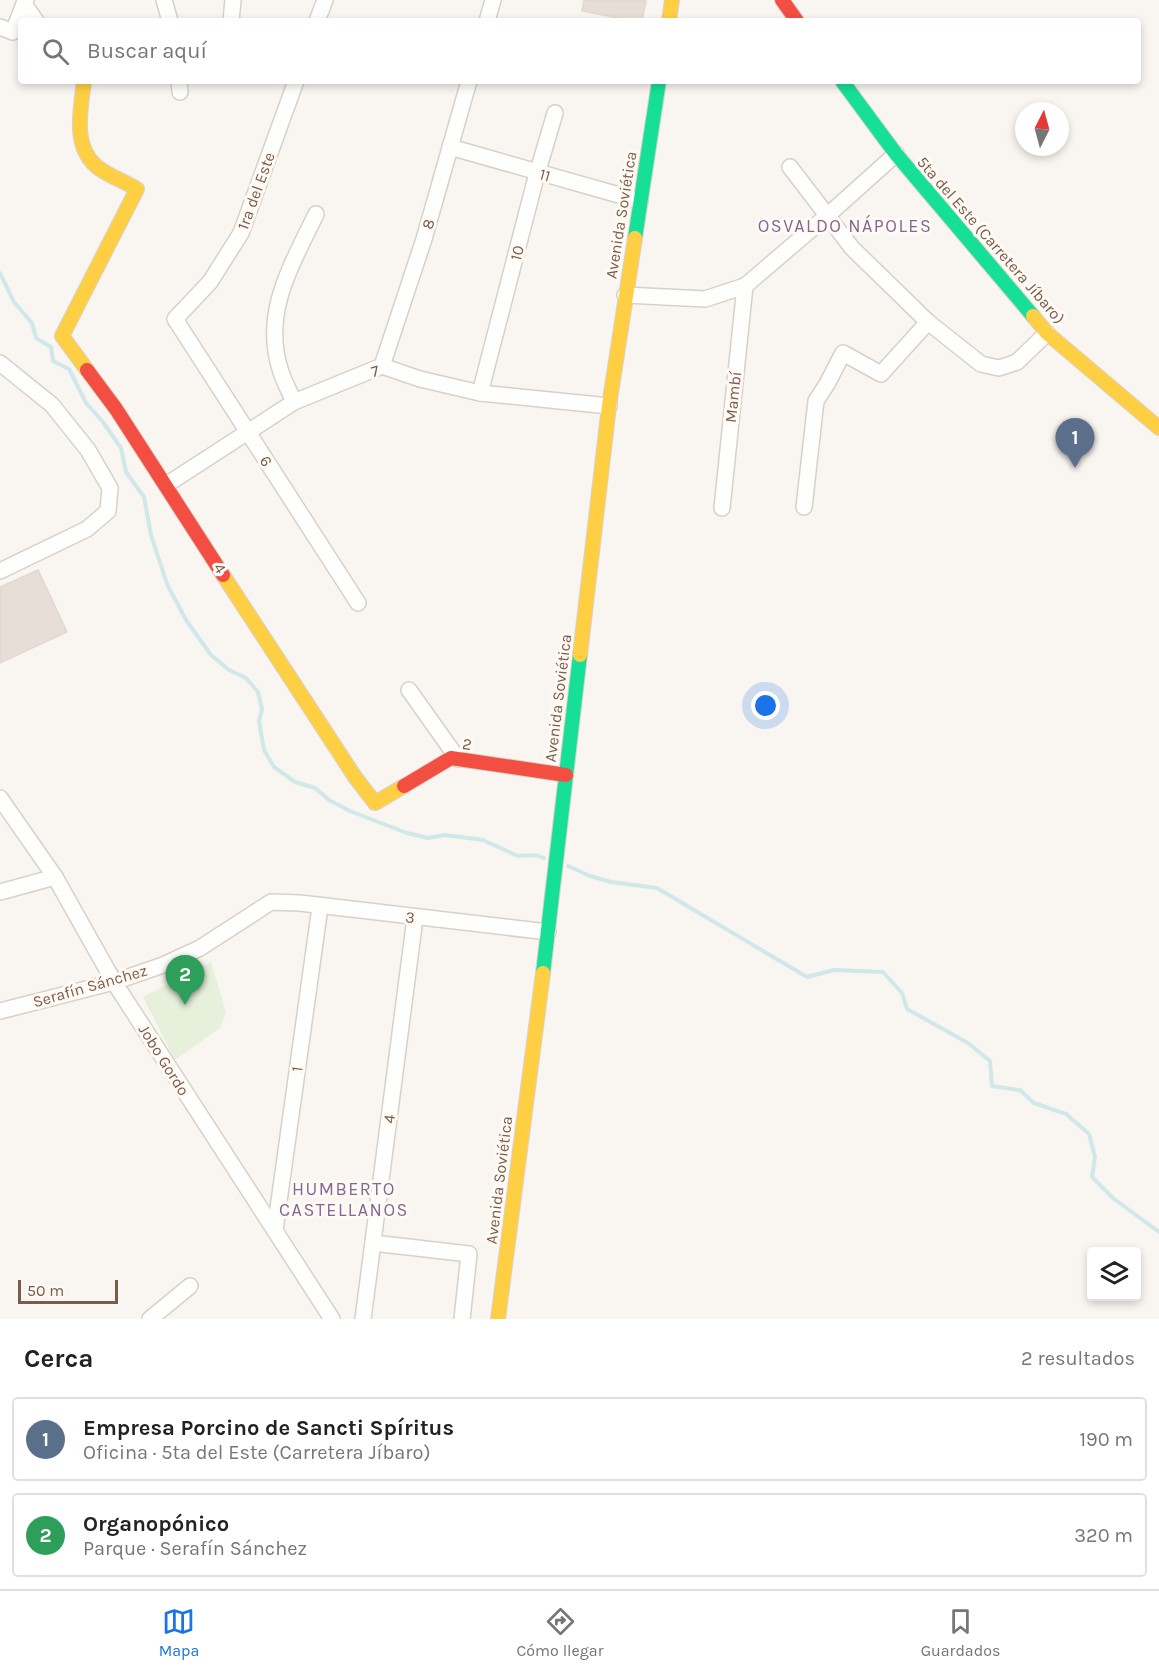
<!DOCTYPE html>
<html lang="es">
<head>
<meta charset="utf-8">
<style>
  body { margin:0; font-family:Karla,sans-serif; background:#f6f6f6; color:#222 }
  .controls { position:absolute; right:18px; bottom:18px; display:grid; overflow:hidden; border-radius:6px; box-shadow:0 3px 9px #0003 }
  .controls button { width:54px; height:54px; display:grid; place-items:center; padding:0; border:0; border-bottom:2px solid #e0e0e0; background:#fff; color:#222; font:30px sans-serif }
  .compass { position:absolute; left:1015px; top:102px; width:54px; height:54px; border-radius:50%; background:#fff; box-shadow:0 3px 9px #0003; rotate:6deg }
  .scale { position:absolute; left:18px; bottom:15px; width:100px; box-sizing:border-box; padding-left:6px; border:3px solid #7a5c4d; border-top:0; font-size:16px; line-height:21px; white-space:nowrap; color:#7a5c4d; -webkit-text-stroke:4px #fffaf3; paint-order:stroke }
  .you { position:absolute; left:766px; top:706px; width:21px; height:21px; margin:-15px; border:4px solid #fff; border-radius:50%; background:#1a73e8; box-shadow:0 0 0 9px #1a73e833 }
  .badge { display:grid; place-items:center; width:39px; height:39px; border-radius:50%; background:#1a73e8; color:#fff; font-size:20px; font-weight:700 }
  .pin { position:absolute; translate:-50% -50px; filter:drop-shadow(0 2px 3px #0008) }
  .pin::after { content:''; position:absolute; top:32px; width:21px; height:18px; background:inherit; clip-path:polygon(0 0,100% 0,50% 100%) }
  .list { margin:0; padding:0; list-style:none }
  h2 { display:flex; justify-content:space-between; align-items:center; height:78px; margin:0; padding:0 24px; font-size:26px }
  h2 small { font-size:20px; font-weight:400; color:#767676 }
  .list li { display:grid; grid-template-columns:39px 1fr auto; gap:18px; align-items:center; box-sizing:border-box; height:84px; margin:0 12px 12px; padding:0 12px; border:2px solid #e0e0e0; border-radius:6px }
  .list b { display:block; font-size:22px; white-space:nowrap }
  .list p { margin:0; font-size:20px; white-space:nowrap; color:#767676 }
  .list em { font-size:20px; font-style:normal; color:#767676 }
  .icon { flex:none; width:33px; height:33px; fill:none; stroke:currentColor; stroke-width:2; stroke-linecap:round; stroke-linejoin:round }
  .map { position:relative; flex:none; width:1159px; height:1319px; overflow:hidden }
  .search { position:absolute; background:#fff; box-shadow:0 3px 9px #0003; left:18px; right:18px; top:18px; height:66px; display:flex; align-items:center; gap:15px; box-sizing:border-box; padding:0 21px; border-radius:6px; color:#767676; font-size:22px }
  .sheet { height:270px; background:#fff }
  nav { display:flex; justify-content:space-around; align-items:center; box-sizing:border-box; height:84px; border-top:2px solid #e0e0e0; background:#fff; font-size:16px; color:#767676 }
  nav a { display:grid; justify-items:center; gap:3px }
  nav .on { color:#1a73e8 }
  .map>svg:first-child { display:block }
  .green { fill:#e7f0db }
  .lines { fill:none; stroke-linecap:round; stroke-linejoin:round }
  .stream { stroke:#d0e8ea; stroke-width:4 }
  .building { fill:#e6ded7; stroke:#e2d8d2; stroke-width:1.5 }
  .street-casing { stroke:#d7d1cb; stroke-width:18 }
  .fast-casing { stroke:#d9d2cb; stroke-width:16 }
  .slow-casing { stroke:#d9d2cb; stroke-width:16 }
  .jam-casing { stroke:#d9d2cb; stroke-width:16 }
  .street { stroke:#fefefd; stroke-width:15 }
  .fast { stroke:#16e098; stroke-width:14 }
  .slow { stroke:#ffcf43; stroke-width:14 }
  .jam { stroke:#f24e42; stroke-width:14 }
  .labels { text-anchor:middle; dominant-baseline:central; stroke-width:6; stroke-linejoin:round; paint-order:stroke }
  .street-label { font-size:16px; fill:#7a5c4d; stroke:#fffaf3 }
  .neighbourhood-label { font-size:18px; letter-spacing:1.5px; fill:#846695; stroke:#fffaf3 }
</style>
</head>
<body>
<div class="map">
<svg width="1159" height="1319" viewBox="0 0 1159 1319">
  <rect width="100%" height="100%" fill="#f9f5f0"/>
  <polygon class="green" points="211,962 226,1012 220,1028 175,1060 143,997"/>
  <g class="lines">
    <g class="stream">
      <polyline points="0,273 14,302 32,323 36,338 51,347 53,361 69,369 86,403 103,422 121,448 126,472 144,497 151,535 167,584 186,620 211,655 229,670 246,678 258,692 262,709 259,721 264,750 274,767 295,782 315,788 329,800 350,811 407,833 428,838 445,835 483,840 518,856 536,855 544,858"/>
      <polyline points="568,866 590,876 611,882 657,888 807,977 834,970 883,972 902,993 907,1009 968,1043 990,1061 992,1086 1020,1090 1034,1103 1066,1114 1089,1134 1095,1157 1092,1177 1114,1199 1159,1232"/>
    </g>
  </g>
  <g class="building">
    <polygon points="584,0 640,0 646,1 642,21 634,21 582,11"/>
    <polygon points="38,570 67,632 0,663 0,587"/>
  </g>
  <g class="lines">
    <defs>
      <g id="street">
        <polyline points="26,0 24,4 36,21"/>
        <polyline points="164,0 170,21"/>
        <polyline points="231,21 233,0"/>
        <polyline points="317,21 325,0"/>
        <polyline points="487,21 493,0"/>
        <polyline points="0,27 13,32 24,4"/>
        <polyline points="179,81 180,92"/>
        <polyline points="296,81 241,233 210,282 175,319 358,603"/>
        <polyline points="450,147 640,201"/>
        <polyline points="790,167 852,248 928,322 981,364 999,368 1017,362 1047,333"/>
        <polyline points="625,295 705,299 745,286 828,215 896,154"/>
        <polyline points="0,363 52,405 88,450 110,488 108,511 87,529 0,571"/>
        <polyline points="382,366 424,239 469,81"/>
        <polyline points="480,393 535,181 555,113"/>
        <path d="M294,402c-4,-10 -10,-20 -13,-30 -20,-59 11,-107 35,-158"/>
        <polyline points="166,485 294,402 382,366 420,379 480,393 609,406"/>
        <polyline points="804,507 816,401 827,384 843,353 881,374 928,322"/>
        <polyline points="722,508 745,286"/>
        <polyline points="409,690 458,759"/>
        <polyline points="0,798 55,877 114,982 332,1319"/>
        <polyline points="0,892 55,877"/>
        <polyline points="0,1011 114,982 163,965 200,948 271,902 300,903 548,932"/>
        <polyline points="275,1230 320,907"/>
        <polyline points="373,1243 469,1254 462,1319"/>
        <polyline points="150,1319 190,1286"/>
        <polyline points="363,1319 415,918"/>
      </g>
      <g id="fast">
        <polyline points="842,81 896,154 1033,316"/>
        <polyline points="635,238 659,81"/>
        <polyline points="543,973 580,655"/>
      </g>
      <g id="slow">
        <polyline points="669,21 672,0"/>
        <path d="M84,81c-3,27 -12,64 12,85 12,10 28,15 41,23l-75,147 25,34"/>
        <polyline points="1033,316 1047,333 1159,428"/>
        <polyline points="223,575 355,777 375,803 404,786"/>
        <polyline points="580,655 609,406 635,238"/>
        <polyline points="498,1319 543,973"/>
      </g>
      <g id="jam">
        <polyline points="782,0 797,21"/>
        <polyline points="87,370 116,409 223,575"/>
        <polyline points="404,786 451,758 566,775"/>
      </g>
    </defs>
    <use href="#street" class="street-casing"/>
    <use href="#fast" class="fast-casing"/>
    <use href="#slow" class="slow-casing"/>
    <use href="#jam" class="jam-casing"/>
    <use href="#street" class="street"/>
    <use href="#fast" class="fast"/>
    <use href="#slow" class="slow"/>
    <use href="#jam" class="jam"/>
  </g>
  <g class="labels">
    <g class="street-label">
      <text transform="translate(545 175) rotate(16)">11</text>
      <text transform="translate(256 191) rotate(-70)">1ra del Este</text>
      <text transform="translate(621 215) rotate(-81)">Avenida Soviética</text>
      <text transform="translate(428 224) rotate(-74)">8</text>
      <text transform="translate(991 240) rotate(49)">5ta del Este (Carretera Jíbaro)</text>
      <text transform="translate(517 253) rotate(-76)">10</text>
      <text transform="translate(375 371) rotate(-16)">7</text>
      <text transform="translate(733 397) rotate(-84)">Mambí</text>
      <text transform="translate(266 461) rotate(57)">6</text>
      <text transform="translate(220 568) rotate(57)">4</text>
      <text transform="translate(558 698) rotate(-83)">Avenida Soviética</text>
      <text transform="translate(467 744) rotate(8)">2</text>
      <text transform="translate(410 917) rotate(7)">3</text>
      <text transform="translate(90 986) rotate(-16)">Serafín Sánchez</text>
      <text transform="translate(164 1060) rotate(58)">Jobo Gordo</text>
      <text transform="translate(297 1069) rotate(-82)">1</text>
      <text transform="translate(389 1119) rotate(-83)">4</text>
      <text transform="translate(499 1180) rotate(-83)">Avenida Soviética</text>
    </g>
    <g class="neighbourhood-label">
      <text x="845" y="226">OSVALDO NÁPOLES</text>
      <text x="344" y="1189">HUMBERTO<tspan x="344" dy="21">CASTELLANOS</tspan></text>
    </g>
  </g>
</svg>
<div class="controls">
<button><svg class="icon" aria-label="layers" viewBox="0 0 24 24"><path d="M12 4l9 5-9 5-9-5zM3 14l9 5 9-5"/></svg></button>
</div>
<svg class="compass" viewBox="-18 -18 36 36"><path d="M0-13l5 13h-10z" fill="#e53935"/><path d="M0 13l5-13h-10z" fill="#767676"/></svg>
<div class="scale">50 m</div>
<div class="you"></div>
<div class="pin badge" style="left:1075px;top:468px;background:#5c6f8a">1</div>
<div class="pin badge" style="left:185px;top:1005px;background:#2e9e5b">2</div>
<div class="search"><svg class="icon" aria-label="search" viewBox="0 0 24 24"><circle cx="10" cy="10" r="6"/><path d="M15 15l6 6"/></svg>Buscar aquí</div>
</div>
<section class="sheet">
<h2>Cerca<small>2 resultados</small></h2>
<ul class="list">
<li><span class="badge" style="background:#5c6f8a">1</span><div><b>Empresa Porcino de Sancti Spíritus</b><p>Oficina · 5ta del Este (Carretera Jíbaro)</p></div><em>190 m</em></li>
<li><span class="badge" style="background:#2e9e5b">2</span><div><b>Organopónico</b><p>Parque · Serafín Sánchez</p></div><em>320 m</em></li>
</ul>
</section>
<nav>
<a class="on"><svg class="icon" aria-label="map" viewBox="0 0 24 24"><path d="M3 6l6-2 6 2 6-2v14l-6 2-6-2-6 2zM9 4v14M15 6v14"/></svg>Mapa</a>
<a><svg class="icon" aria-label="directions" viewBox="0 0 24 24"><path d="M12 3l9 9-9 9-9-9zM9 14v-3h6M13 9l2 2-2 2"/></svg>Cómo llegar</a>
<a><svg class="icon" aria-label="saved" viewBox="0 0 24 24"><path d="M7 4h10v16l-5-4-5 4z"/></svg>Guardados</a>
</nav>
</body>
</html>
